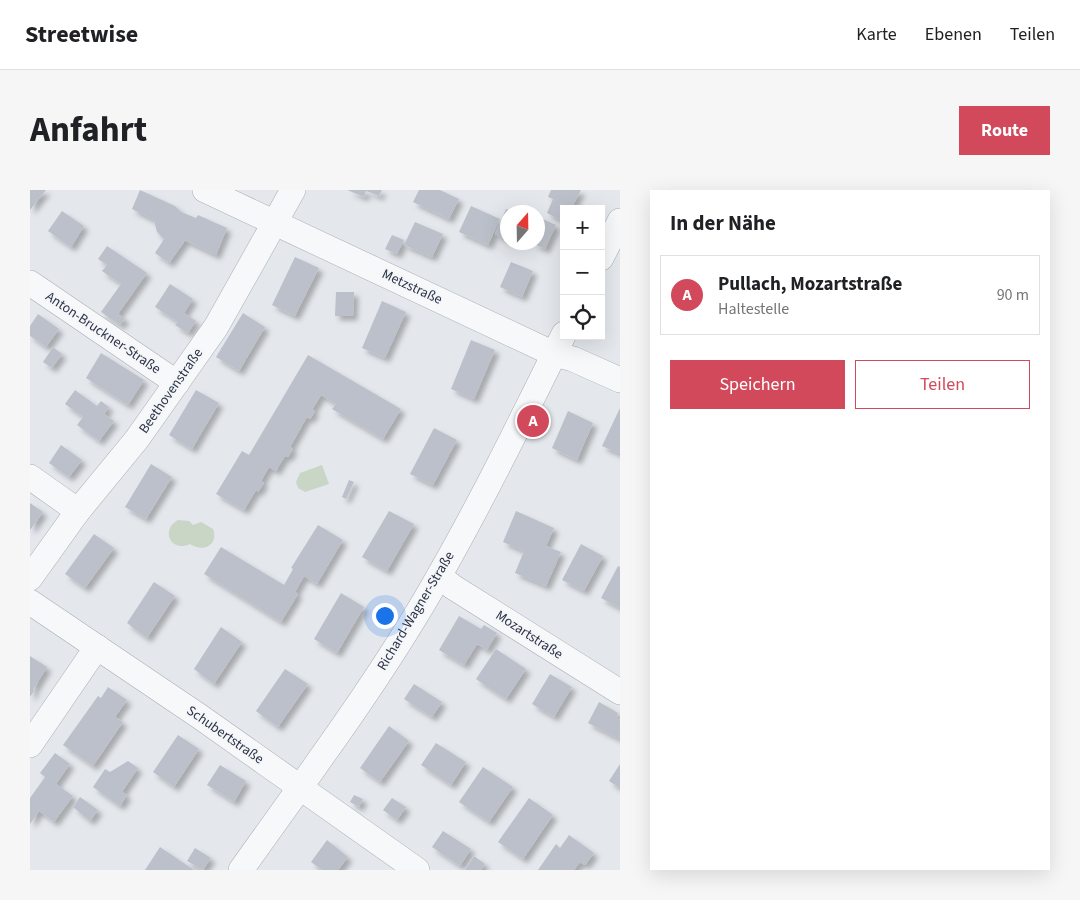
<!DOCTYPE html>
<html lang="de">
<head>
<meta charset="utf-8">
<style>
  body { margin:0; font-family:"Source Sans 3",sans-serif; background:#f6f6f6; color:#202124 }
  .controls { position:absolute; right:15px; top:15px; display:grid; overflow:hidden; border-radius:0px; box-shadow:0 5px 20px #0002 }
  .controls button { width:45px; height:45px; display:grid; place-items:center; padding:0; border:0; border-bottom:1px solid #e0e0e0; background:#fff; color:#202124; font:25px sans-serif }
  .compass { position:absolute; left:470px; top:15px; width:45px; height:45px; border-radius:50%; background:#fff; box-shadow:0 5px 20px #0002; rotate:20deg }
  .you { position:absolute; left:354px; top:425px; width:18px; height:18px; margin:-12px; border:4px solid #fff; border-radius:50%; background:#1a73e8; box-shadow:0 0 0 8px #1a73e833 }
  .badge { display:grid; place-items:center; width:32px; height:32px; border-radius:50%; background:#d1495b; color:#fff; font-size:16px; font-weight:700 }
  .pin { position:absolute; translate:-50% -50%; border:2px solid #fff; box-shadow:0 1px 5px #0006 }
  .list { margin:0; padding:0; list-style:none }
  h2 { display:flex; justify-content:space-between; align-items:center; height:65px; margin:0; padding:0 20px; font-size:21px }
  h2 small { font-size:16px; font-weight:400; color:#757577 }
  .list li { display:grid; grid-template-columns:32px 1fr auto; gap:15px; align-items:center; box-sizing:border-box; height:80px; margin:0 10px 10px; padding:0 10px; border:1px solid #e0e0e0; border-radius:0px }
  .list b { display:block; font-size:19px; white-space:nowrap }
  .list p { margin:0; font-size:16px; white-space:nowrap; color:#757577 }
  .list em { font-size:16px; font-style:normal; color:#757577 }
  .actions { display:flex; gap:10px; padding:15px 20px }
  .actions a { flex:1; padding:11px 0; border:1px solid #d1495b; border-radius:0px; text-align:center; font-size:18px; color:#d1495b }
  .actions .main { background:#d1495b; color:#fff }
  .icon { flex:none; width:28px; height:28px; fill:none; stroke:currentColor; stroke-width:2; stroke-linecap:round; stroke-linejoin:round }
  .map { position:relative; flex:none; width:590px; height:680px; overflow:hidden; border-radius:0px }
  header { display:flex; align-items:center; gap:30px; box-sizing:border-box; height:70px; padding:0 25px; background:#fff; border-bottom:1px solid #e0e0e0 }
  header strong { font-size:24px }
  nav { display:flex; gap:28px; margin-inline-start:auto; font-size:18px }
  .intro { display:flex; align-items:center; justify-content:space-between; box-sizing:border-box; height:120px; padding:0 30px }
  h1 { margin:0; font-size:35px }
  .button { padding:12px 22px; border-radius:0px; background:#d1495b; color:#fff; font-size:18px; font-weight:700 }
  main { display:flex; gap:30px; padding:0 30px }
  aside { flex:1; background:#fff; border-radius:0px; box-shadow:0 5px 20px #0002 }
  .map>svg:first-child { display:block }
  .green { fill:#c9d6c5 }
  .building { fill:#bbc0ca; filter:url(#shadow) }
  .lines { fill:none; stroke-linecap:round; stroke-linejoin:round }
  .minor-casing { stroke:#a9aeb7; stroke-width:26 }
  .minor { stroke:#f7f8fa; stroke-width:25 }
  .labels { text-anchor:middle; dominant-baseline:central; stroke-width:4; stroke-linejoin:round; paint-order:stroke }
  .street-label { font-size:14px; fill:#2b3445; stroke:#f4f6f9 }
</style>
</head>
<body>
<header>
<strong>Streetwise</strong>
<nav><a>Karte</a><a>Ebenen</a><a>Teilen</a></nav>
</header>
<div class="intro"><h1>Anfahrt</h1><a class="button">Route</a></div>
<main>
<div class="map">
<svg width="590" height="680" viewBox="0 0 590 680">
  <defs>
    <filter id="shadow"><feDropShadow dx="4.5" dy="4.5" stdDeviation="2.5" flood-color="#0004"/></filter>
  </defs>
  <rect width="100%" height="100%" fill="#e4e7ec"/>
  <g class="green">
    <polygon points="292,275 299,294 275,302 268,298 266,292 270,283"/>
    <path d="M148,330l11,1 4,4 8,-3 12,7c6,16 -10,24 -23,15 -19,9 -30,-14 -12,-24z"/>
  </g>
  <g class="building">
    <polygon points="0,0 16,0 0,20"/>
    <polygon points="110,0 145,16 151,22 166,28 168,25 197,38 186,65 156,51 157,48 139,73 125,63 134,49 127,42 124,30 102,19"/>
    <polygon points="317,0 352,0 349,6 336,1 334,7"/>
    <polygon points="389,0 410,0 429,9 419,29 383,12"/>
    <polygon points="521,0 551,0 541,19 534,19 534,32 517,23 523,9 518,7"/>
    <polygon points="441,16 470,29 458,55 429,42"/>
    <polygon points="476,19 485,22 478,22 478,50 465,44"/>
    <polygon points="32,21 54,36 41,57 18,41"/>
    <polygon points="508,27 526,35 515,59 500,52 508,52"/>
    <polygon points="385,32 413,44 402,67 374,55"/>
    <polygon points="362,45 374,50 367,64 355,59"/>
    <polygon points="77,56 117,83 88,124 95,129 90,135 71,122 91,94 72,81 77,75 68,69"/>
    <polygon points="265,67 289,78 265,126 242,115"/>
    <polygon points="481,72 503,81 492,107 470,97"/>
    <polygon points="140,94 163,109 154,123 166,131 158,143 145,135 148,132 125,117"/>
    <polygon points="306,102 324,102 323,126 305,126"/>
    <polygon points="352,111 376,122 355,168 332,158"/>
    <polygon points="213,123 235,137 209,181 186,167"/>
    <polygon points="8,124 29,139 16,157 0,146 0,136"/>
    <polygon points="441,150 465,160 444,209 421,199"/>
    <polygon points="23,157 32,164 22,178 13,172"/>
    <polygon points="71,163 114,190 98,215 56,188"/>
    <polygon points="278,165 371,219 353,249 302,219 306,214 291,205 282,220 285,221 280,229 277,227 260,257 263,259 258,267 255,266 246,281 239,277 231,291 234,293 228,302 226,300 214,320 186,304 212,261 219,265"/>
    <polygon points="45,200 67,216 71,211 79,217 74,224 84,231 69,251 47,235 53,227 35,214"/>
    <polygon points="166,200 189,213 162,259 139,245"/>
    <polygon points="590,218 590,264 572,256"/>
    <polygon points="538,221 563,233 547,270 522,258"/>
    <polygon points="404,238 427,250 403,295 380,284"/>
    <polygon points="31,255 52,270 39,287 19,273"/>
    <polygon points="121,274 142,287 116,329 95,317"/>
    <polygon points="319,290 324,292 316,309 312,307"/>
    <polygon points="0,313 13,322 0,340"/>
    <polygon points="359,321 384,334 357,381 332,367"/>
    <polygon points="486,321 524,338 516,356 531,362 516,396 485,383 494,361 473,352"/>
    <polygon points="288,335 313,350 287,394 274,386 265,402 268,404 251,432 174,384 191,357 254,395 263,379 261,378"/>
    <polygon points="64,344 84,358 55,398 35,384"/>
    <polygon points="551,354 573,366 554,401 532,390"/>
    <polygon points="588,376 590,377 590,418 571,408"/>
    <polygon points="124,392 145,406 117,448 97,433"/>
    <polygon points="311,403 334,417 307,463 284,449"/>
    <polygon points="429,426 451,439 454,435 467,443 457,460 447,454 434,475 409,460"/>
    <polygon points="191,437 212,452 184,494 164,479"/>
    <polygon points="466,459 496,479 476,509 446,489"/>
    <polygon points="0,466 17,477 3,500 4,501 0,507"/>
    <polygon points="255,479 278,494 248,537 226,521"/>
    <polygon points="520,484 542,497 524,527 502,514"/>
    <polygon points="384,494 412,512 402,527 374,509"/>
    <polygon points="78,497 97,510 85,527 93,532 63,576 33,555 68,506 71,508"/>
    <polygon points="569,512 588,523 586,528 590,530 589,549 558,533"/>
    <polygon points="359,536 379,551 350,592 330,578"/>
    <polygon points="148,545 169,559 144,597 123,582"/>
    <polygon points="406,553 436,572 421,595 391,575"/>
    <polygon points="25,563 40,574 26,594 43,606 24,632 9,621 0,634 0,608 15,587 10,583"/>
    <polygon points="98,571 108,578 92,602 97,605 90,616 63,597 75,579 80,582"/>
    <polygon points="590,574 590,598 579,591"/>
    <polygon points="190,575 216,591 204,612 177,595"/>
    <polygon points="453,577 483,597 459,632 429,612"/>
    <polygon points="324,605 333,609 329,617 320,612"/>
    <polygon points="50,607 68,620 60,631 43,617"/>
    <polygon points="362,608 376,617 367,630 353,620"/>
    <polygon points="499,608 523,625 493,669 468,652"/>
    <polygon points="413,641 441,659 430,676 402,657"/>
    <polygon points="539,645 564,663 555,675 550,672 544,680 508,680 526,654 530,658"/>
    <polygon points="297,650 318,667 308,680 292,680 281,672"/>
    <polygon points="130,657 164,680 115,680"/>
    <polygon points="165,658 181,668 173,680 157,671"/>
    <polygon points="444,666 455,674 451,680 435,680"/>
  </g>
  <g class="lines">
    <defs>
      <g id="minor">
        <polyline points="175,0 524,164 543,169 590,190"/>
        <polyline points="571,68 590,31"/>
        <polyline points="0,93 147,193"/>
        <polyline points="0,287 48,321"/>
        <polyline points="409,386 423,397 590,502"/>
        <polyline points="0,388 48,321 107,249 186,137 263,0"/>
        <polyline points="0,412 169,526 387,680"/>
        <polyline points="0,555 67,457"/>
        <path d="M211,680c68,-96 140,-191 198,-294 45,-79 85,-161 125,-242"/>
      </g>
    </defs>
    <use href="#minor" class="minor-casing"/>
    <use href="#minor" class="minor"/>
  </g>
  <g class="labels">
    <g class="street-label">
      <text transform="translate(382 97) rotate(25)">Metzstraße</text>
      <text transform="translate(73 143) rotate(34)">Anton-Bruckner-Straße</text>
      <text transform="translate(141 201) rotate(-55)">Beethovenstraße</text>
      <text transform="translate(386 421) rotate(-59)">Richard-Wagner-Straße</text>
      <text transform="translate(499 445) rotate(33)">Mozartstraße</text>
      <text transform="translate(195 545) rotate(35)">Schubertstraße</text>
    </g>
  </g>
</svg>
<div class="controls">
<button>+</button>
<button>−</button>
<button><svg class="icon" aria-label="locate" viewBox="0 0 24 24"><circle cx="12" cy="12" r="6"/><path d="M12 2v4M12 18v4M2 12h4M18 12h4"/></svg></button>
</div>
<svg class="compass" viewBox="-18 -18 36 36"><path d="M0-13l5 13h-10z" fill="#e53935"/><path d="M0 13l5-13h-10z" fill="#757577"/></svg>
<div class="you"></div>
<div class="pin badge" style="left:503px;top:231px">A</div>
</div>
<aside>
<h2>In der Nähe<small></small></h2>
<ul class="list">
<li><span class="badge">A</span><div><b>Pullach, Mozartstraße</b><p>Haltestelle</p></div><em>90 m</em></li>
</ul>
<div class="actions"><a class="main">Speichern</a><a>Teilen</a></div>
</aside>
</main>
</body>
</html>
